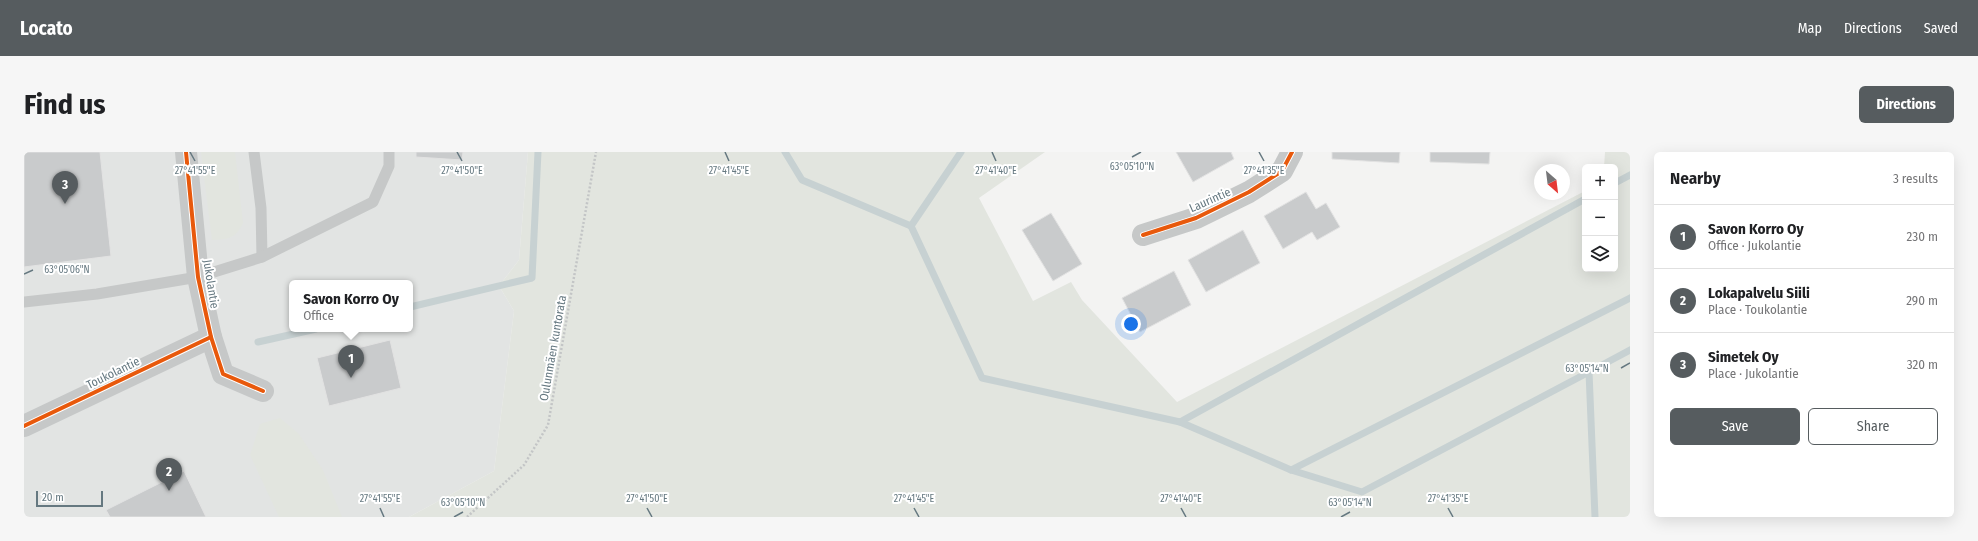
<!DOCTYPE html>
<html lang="en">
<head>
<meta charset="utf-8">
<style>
  body { margin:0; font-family:"Fira Sans Condensed",sans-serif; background:#f6f6f6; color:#202124 }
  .controls { position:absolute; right:12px; top:12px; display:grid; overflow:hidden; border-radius:6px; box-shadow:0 4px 16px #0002 }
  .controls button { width:36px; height:36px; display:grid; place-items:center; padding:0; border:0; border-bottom:1px solid #e0e0e0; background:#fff; color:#202124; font:20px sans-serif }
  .compass { position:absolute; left:1510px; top:12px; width:36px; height:36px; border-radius:50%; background:#fff; box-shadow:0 4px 16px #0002; rotate:152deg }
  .scale { position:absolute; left:12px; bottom:10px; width:67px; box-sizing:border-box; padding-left:4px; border:2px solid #657880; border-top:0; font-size:11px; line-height:14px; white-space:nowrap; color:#657880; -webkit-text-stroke:3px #fff; paint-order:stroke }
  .you { position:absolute; left:1107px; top:172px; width:14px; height:14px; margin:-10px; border:3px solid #fff; border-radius:50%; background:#1a73e8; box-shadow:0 0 0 6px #1a73e833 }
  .badge { display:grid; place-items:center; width:26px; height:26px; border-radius:50%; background:#565c5f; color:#fff; font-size:13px; font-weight:700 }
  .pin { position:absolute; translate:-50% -33px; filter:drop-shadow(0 1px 2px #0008) }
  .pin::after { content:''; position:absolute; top:21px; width:14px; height:12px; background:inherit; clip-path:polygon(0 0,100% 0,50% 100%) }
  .popup { position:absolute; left:265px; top:128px; width:124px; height:52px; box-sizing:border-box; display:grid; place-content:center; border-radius:6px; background:#fff; filter:drop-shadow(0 1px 3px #0005); font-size:13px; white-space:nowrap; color:#757577 }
  .popup b { font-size:15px; color:#202124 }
  .popup::after { content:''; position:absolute; left:50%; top:100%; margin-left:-8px; border:8px solid transparent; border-top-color:#fff }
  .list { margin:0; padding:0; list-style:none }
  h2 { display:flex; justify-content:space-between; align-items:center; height:52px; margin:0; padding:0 16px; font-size:17px }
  h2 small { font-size:13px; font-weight:400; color:#757577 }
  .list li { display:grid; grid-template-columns:26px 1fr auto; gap:12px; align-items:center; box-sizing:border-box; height:64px; padding:0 16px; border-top:1px solid #e0e0e0 }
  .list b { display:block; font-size:15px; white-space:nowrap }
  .list p { margin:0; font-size:13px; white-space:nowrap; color:#757577 }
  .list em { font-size:13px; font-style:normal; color:#757577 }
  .actions { display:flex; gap:8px; padding:12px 16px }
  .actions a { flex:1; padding:9px 0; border:1px solid #565c5f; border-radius:6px; text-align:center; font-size:14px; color:#565c5f }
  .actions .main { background:#565c5f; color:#fff }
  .icon { flex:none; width:22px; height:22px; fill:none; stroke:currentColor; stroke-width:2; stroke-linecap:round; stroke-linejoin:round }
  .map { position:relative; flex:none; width:1606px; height:365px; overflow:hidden; border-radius:6px }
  header { display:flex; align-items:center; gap:24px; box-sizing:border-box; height:56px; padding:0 20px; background:#565c5f; color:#fff }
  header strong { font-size:19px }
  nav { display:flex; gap:22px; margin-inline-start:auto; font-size:14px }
  .intro { display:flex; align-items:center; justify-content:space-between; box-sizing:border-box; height:96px; padding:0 24px }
  h1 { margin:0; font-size:28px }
  .button { padding:10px 18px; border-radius:6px; background:#565c5f; color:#fff; font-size:14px; font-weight:700 }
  main { display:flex; gap:24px; padding:0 24px }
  aside { flex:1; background:#fff; border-radius:6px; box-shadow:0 4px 16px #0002 }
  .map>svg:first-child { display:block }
  .built { fill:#e2e4e3; fill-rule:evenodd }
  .green { fill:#e2e5df }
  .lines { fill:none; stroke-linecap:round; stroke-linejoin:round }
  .stream { stroke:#c7d1d2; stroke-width:7 }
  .building { fill:#c9cbcc; stroke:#e2e2e2 }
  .path { stroke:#c3c5c6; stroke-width:2.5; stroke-dasharray:2 2; stroke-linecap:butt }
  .service { stroke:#c6c8c8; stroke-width:11 }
  .minor { stroke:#c6c8c8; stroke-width:22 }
  .cycleway-casing { stroke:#fff; stroke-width:6 }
  .cycleway { stroke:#e8590c; stroke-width:4 }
  .ticks { fill:none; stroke:#657880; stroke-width:1.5 }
  .labels { text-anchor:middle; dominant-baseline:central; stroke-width:4; stroke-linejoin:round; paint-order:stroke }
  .street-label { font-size:12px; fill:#657880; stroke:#fff }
  .ticks-label { font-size:10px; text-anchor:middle; fill:#657880; stroke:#fff; stroke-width:4; stroke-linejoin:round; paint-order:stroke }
</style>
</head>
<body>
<header>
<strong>Locato</strong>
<nav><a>Map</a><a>Directions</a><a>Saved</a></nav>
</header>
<div class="intro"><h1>Find us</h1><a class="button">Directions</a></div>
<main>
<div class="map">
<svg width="1606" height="365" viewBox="0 0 1606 365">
  <rect width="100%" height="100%" fill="#f3f3f2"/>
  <path class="built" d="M0,0h504l-9,108 -20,26 15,25 -20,160 -85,46h-385zM268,131h118v46h-118z"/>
  <g class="green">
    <path d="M177,0h34l8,71c-8,16 -14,16 -31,17z"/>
    <polygon points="504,0 1021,0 955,46 1009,149 1047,130 1058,148 1153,250 1561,39 1561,117 1591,117 1591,15 1580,15 1581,0 1606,0 1606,365 385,365 470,319 490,159 475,134 495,108"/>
    <polygon points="256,266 275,282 299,318 318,365 255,365 226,303 236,272"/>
  </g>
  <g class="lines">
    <g class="stream">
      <polyline points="761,0 778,28 887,74"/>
      <polyline points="937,0 887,74 958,226 1156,270 1561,47"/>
      <polyline points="1591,31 1606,23"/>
      <polyline points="386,155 508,126 514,0"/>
      <polyline points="234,190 292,177"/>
      <polyline points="1156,270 1267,318 1338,340 1565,220"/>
      <polyline points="1267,318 1606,146"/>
      <polyline points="1571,365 1565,220 1606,198"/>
    </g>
  </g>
  <g class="building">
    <polygon points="0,0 76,0 87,104 0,115"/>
    <polygon points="392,0 439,0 438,8 392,5"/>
    <polygon points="1152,0 1207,0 1210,7 1169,30"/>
    <polygon points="1308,0 1376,0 1375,11 1308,7"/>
    <polygon points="1406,0 1466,0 1465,12 1406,10"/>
    <polygon points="1282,40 1292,57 1302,51 1316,75 1293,88 1288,80 1259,97 1240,64"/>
    <polygon points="1027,61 1058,112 1029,129 998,78"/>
    <polygon points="1219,78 1236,111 1182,140 1164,108"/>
    <polygon points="1150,119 1167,153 1116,180 1098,146"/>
    <polygon points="366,188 377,236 305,254 293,206"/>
    <polygon points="160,319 182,365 86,365 82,358"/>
  </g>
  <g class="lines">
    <polyline class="path" points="443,365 500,313 524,273 572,0"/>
    <g class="service">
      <polyline points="230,0 237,56 238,105"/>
      <polyline points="0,150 73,142 174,125 238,105 349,50 365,14 365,0"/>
    </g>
    <g class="minor">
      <polyline points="162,0 174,125 187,185 199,222 239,239"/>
      <polyline points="1119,83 1172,66 1225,40 1258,19 1268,0"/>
      <polyline points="0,274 187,185"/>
    </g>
    <defs>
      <g id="cycleway">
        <polyline points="162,0 174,125 187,185 199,222 239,239"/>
        <polyline points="1119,83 1172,66 1225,40 1258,19 1268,0"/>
        <polyline points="0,274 187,185"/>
      </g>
    </defs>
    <use href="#cycleway" class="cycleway-casing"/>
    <use href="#cycleway" class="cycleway"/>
  </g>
  <path class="ticks" d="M166,0l5,9M433,0l5,9M701,0l4,9M968,0l4,9M1235,0l5,9M1108,5l9,-5M0,122l9,-4M1597,216l9,-5M356,356l4,9M623,356l5,9M890,356l5,9M1157,356l5,9M1424,356l5,9M430,365l9,-5M1317,365l9,-5"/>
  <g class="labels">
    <g class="street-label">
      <text transform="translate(1186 48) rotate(-24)">Laurintie</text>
      <text transform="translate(187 132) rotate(81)">Jukolantie</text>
      <text transform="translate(529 196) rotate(-80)">Oulunmäen kuntorata</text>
      <text transform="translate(89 221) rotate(-26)">Toukolantie</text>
    </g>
  </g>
  <g class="ticks-label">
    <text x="1108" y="18">63°05'10"N</text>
    <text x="171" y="22">27°41'55"E</text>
    <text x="438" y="22">27°41'50"E</text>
    <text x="705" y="22">27°41'45"E</text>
    <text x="972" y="22">27°41'40"E</text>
    <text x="1240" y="22">27°41'35"E</text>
    <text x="43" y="121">63°05'06"N</text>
    <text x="1563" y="220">63°05'14"N</text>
    <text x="356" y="350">27°41'55"E</text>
    <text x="623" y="350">27°41'50"E</text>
    <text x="890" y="350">27°41'45"E</text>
    <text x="1157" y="350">27°41'40"E</text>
    <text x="1424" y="350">27°41'35"E</text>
    <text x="439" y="354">63°05'10"N</text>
    <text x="1326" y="354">63°05'14"N</text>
  </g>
</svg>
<div class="controls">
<button>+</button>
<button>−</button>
<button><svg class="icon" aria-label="layers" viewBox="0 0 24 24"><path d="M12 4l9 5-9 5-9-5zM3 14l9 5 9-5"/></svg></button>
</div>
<svg class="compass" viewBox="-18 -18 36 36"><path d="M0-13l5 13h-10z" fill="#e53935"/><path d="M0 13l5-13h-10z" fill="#757577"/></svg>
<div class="scale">20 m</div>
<div class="you"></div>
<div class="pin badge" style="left:327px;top:226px">1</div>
<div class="popup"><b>Savon Korro Oy</b>Office</div>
<div class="pin badge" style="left:145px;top:339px">2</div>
<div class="pin badge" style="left:41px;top:52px">3</div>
</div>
<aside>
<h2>Nearby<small>3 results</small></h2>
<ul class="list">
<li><span class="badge">1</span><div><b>Savon Korro Oy</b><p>Office · Jukolantie</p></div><em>230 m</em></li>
<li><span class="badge">2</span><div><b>Lokapalvelu Siili</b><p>Place · Toukolantie</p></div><em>290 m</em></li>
<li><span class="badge">3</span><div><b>Simetek Oy</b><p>Place · Jukolantie</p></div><em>320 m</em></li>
</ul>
<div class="actions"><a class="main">Save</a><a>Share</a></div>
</aside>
</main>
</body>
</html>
